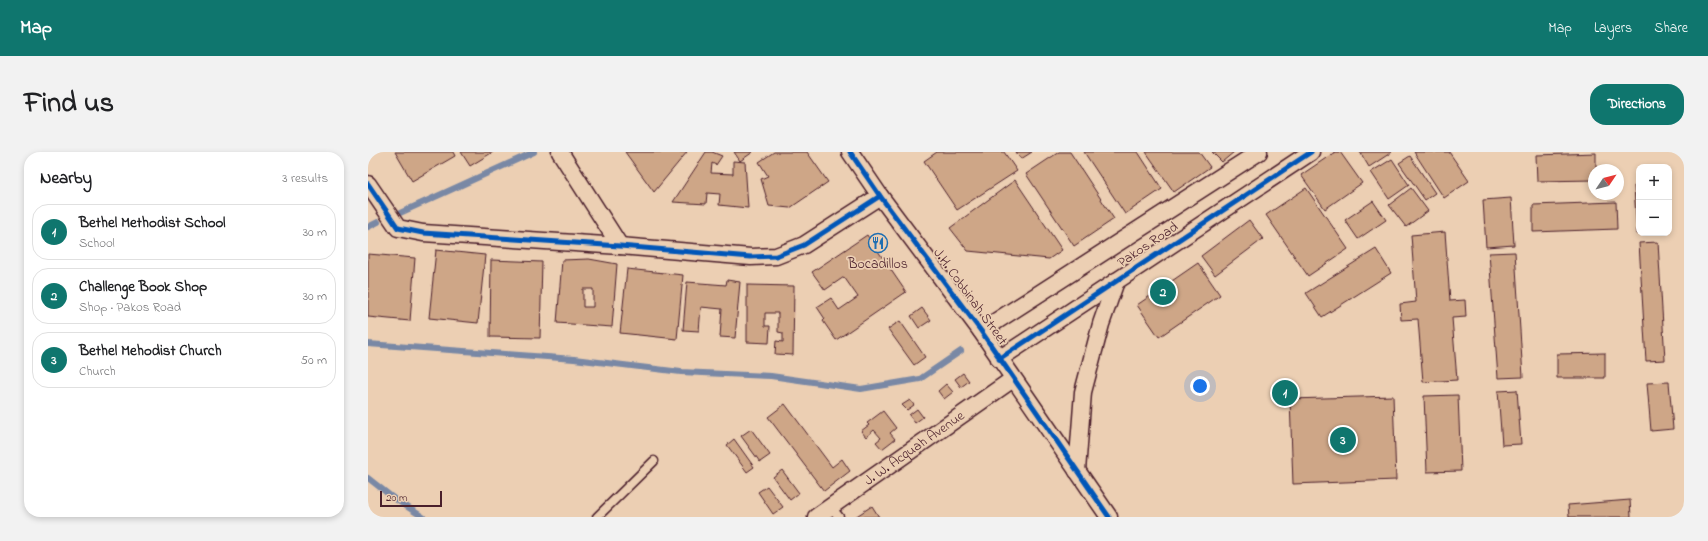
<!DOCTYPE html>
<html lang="en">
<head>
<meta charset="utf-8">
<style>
  body { margin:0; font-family:"Indie Flower",sans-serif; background:#f2f2f2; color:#202124 }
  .controls { position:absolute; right:12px; top:12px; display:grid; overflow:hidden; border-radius:8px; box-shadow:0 2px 6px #0003 }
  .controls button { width:36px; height:36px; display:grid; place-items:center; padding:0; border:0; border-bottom:1px solid #e0e0e0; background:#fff; color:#202124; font:20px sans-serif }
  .compass { position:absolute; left:1220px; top:12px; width:36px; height:36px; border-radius:50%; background:#fff; box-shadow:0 2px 6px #0003; rotate:55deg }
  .scale { position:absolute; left:12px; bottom:10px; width:62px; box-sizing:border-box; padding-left:4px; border:2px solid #4a1f2b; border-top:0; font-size:11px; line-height:14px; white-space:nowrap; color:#4a1f2b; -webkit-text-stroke:3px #eccfb3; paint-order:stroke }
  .you { position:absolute; left:832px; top:234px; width:14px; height:14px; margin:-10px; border:3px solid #fff; border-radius:50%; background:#1a73e8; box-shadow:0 0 0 6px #1a73e833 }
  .badge { display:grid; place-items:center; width:26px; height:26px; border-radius:50%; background:#0f766e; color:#fff; font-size:13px; font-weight:700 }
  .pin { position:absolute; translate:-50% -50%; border:2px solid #fff; box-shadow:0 1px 4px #0006 }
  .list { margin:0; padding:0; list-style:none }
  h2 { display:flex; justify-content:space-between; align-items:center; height:52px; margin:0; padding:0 16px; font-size:17px }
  h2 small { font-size:13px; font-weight:400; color:#757577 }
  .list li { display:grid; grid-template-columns:26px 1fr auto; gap:12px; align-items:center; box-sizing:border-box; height:56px; margin:0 8px 8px; padding:0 8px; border:1px solid #e0e0e0; border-radius:16px }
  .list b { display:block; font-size:15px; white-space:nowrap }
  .list p { margin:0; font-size:13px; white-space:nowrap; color:#757577 }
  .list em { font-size:13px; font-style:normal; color:#757577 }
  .map { position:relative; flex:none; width:1316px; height:365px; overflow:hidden; border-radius:16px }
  header { display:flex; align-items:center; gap:24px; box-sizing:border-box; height:56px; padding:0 20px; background:#0f766e; color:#fff }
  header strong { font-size:19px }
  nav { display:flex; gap:22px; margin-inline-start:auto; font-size:14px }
  .intro { display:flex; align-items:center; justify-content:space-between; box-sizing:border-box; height:96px; padding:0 24px }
  h1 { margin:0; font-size:28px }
  .button { padding:10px 18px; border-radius:16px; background:#0f766e; color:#fff; font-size:14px; font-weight:700 }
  main { display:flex; gap:24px; padding:0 24px }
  aside { flex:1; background:#fff; border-radius:16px; box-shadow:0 2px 6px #0003 }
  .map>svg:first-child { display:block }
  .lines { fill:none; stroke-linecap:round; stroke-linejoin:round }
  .stream { stroke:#7988a5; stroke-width:6 }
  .building { fill:#cea687; stroke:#4a1f2b; fill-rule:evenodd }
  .service-casing { stroke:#4a1f2b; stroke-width:11 }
  .minor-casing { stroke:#4a1f2b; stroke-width:19 }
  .service { stroke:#eccfb3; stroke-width:8 }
  .minor { stroke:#eccfb3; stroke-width:16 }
  .cycleway-casing { stroke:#eccfb3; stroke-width:8 }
  .cycleway { stroke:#0057b8; stroke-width:5 }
  .labels { text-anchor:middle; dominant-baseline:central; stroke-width:3.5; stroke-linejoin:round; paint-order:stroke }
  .street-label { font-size:14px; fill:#4a1f2b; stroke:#eccfb3 }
  .poi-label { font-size:14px; fill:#4a1f2b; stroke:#eccfb3 }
</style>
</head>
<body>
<header>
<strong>Map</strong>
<nav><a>Map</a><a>Layers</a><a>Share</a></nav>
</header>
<div class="intro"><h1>Find us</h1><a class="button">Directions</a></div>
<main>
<aside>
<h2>Nearby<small>3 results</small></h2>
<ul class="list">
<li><span class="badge">1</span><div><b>Bethel Methodist School</b><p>School</p></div><em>30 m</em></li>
<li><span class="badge">2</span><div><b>Challenge Book Shop</b><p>Shop · Pakos Road</p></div><em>30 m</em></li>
<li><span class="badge">3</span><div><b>Bethel Mehodist Church</b><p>Church</p></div><em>50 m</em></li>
</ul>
</aside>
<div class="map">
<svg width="1316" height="365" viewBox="0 0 1316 365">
  <rect width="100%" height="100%" fill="#eccfb3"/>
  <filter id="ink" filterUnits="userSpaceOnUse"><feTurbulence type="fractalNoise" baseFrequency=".025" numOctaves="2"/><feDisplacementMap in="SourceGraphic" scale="8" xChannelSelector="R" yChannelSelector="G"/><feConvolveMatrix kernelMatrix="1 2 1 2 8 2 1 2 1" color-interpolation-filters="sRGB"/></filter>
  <g filter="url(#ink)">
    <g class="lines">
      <g class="stream">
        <polyline points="32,61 166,0"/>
        <polyline points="0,75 10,70"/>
        <polyline points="0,192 206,207 313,220 403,224 493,237 552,227 593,199"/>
        <polyline points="0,326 24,345 55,365"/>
      </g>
    </g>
    <g class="building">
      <polygon points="27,0 85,0 87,4 44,29"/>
      <polygon points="93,0 125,0 102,14"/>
      <polygon points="257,0 319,0 286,40"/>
      <polygon points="338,0 344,0 354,4 348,13 344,11 343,21 365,22 365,9 377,10 380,56 351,53 352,42 339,41 338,52 305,50"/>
      <polygon points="366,0 385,0 372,9"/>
      <polygon points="406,0 439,0 460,30 422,56 401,54 393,27 400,24 391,10"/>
      <polygon points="569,0 636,0 649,19 589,58 556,9"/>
      <polygon points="648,0 664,0 653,7"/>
      <polygon points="691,0 702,0 746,67 706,94 658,22"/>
      <polygon points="716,0 770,0 794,37 757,62"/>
      <polygon points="778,0 831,0 842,15 806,40"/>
      <polygon points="844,0 866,0 854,10"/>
      <polygon points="967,0 972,0 994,31 957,57 933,23"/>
      <polygon points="992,0 1024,0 1001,15"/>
      <polygon points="1046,0 1081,0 1101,29 1076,46"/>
      <polygon points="1228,1 1228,18 1226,18 1226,28 1169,29 1168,3"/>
      <polygon points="1042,4 1067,41 1057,48 1031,11"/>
      <polygon points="1024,7 1041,33 1021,47 1003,20"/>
      <polygon points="647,28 694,98 681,107 600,99 582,76"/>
      <polygon points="1266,34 1271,34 1271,81 1282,81 1269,82"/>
      <polygon points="938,36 980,97 940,124 898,63"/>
      <polygon points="1043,36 1060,59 1038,75 1021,53"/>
      <polygon points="1143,46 1146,93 1118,95 1115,48"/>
      <polygon points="1005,49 1018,68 990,87 977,68"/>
      <polygon points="1248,50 1249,77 1165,80 1165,53"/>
      <polygon points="881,68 895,87 847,123 833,104"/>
      <polygon points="1077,80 1082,149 1097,148 1098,165 1084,166 1089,228 1055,230 1050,167 1033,168 1032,152 1048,150 1043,83"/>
      <polygon points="499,83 538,140 468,188 455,169 457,167 449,155 463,146 471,158 490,145 476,125 457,138 444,120"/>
      <polygon points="1290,90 1297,208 1278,209 1271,91"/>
      <polygon points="1008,97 1023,121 954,165 938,141"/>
      <polygon points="68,98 117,103 110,171 61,166"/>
      <polygon points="1147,100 1155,225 1130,226 1121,101"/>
      <polygon points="0,102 47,106 42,169 0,165"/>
      <path d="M221,107l28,5 -5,63 -55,-4 5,-63zM215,137h10v18h-10z"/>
      <polygon points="123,108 174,110 172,186 122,185"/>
      <polygon points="830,111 852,143 791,185 769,153"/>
      <polygon points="259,117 315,123 309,187 252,181"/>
      <polygon points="359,128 372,130 367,186 352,185 354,157 333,155 331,179 315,178 319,130 358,133"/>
      <polygon points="379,133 426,134 425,203 407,202 408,189 415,190 415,181 410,180 410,161 397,161 397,174 402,174 401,191 379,190"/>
      <polygon points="554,156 563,168 551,176 543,164"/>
      <polygon points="532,169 557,205 546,213 520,177"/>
      <polygon points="1237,201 1237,226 1189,226 1189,202"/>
      <polygon points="595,221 601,229 593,235 587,227"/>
      <polygon points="1301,230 1305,277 1283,279 1279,231"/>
      <polygon points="578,232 585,240 576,247 570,239"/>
      <polygon points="1149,238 1153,292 1134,293 1130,239"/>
      <polygon points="1090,243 1093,319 1059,320 1056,244"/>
      <polygon points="1025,244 1028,328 925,332 922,247"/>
      <polygon points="542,248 546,253 539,258 534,253"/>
      <polygon points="417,252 464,315 474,307 482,319 456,339 400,265"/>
      <polygon points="549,257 555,265 547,271 541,263"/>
      <polygon points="515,259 528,276 522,281 527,287 514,297 508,290 513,286 506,278 498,285 493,279 501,273 499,271"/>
      <polygon points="383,277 402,303 392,310 373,284"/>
      <polygon points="366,287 386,315 379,320 359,293"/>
      <polygon points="414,318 431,341 422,348 405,325"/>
      <polygon points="399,334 415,355 405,362 390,340"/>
      <polygon points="1262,348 1263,365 1201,365 1200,353"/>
      <polygon points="504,354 511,365 487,365"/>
    </g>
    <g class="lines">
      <defs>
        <g id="service">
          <polyline points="463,355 471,365"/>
          <polyline points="229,365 286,309"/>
        </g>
        <g id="minor">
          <polyline points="192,0 252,94"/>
          <polyline points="482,0 512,44 613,179 741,365"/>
          <polyline points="0,32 30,76 55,81 252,94 383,105 408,104 436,93 512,44"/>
          <polyline points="613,179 891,0"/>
          <polyline points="631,207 943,0"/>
          <polyline points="709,319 715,240 733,172 748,129"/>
          <path id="s1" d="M448,365l197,-138"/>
        </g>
      </defs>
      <use href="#service" class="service-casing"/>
      <use href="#minor" class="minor-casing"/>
      <use href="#service" class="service"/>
      <use href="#minor" class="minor"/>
      <defs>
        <g id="cycleway">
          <polyline points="482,0 512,44 613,179 741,365"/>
          <polyline points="0,32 30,76 55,81 252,94 383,105 408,104 436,93 512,44"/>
          <polyline points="631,207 943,0"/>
        </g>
      </defs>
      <use href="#cycleway" class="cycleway-casing"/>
      <use href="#cycleway" class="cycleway"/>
    </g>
  </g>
  <defs>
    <symbol id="restaurant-ring" viewBox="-11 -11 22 22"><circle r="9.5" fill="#eccfb3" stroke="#1f6fb2" stroke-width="1.5"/><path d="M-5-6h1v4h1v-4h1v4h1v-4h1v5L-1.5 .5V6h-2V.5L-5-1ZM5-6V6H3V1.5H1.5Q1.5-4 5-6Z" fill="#1f6fb2"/></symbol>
  </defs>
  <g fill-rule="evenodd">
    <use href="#restaurant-ring" x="499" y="80" width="22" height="22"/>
  </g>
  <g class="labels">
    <g class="street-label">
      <text transform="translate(780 93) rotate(-34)">Pakos Road</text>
      <text transform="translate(602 145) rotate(54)">J.H. Cobbinah Street</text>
      <text stroke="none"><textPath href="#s1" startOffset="120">J. W. Acquah Avenue</textPath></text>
    </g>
    <g class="poi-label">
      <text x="510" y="112">Bocadillos</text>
    </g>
  </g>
</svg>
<div class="controls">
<button>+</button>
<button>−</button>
</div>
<svg class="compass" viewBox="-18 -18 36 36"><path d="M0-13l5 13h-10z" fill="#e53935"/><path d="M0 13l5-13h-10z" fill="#757577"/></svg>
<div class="scale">20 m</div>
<div class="you"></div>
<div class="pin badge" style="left:917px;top:241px">1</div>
<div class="pin badge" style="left:795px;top:140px">2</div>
<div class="pin badge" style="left:975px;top:288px">3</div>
</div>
</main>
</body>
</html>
